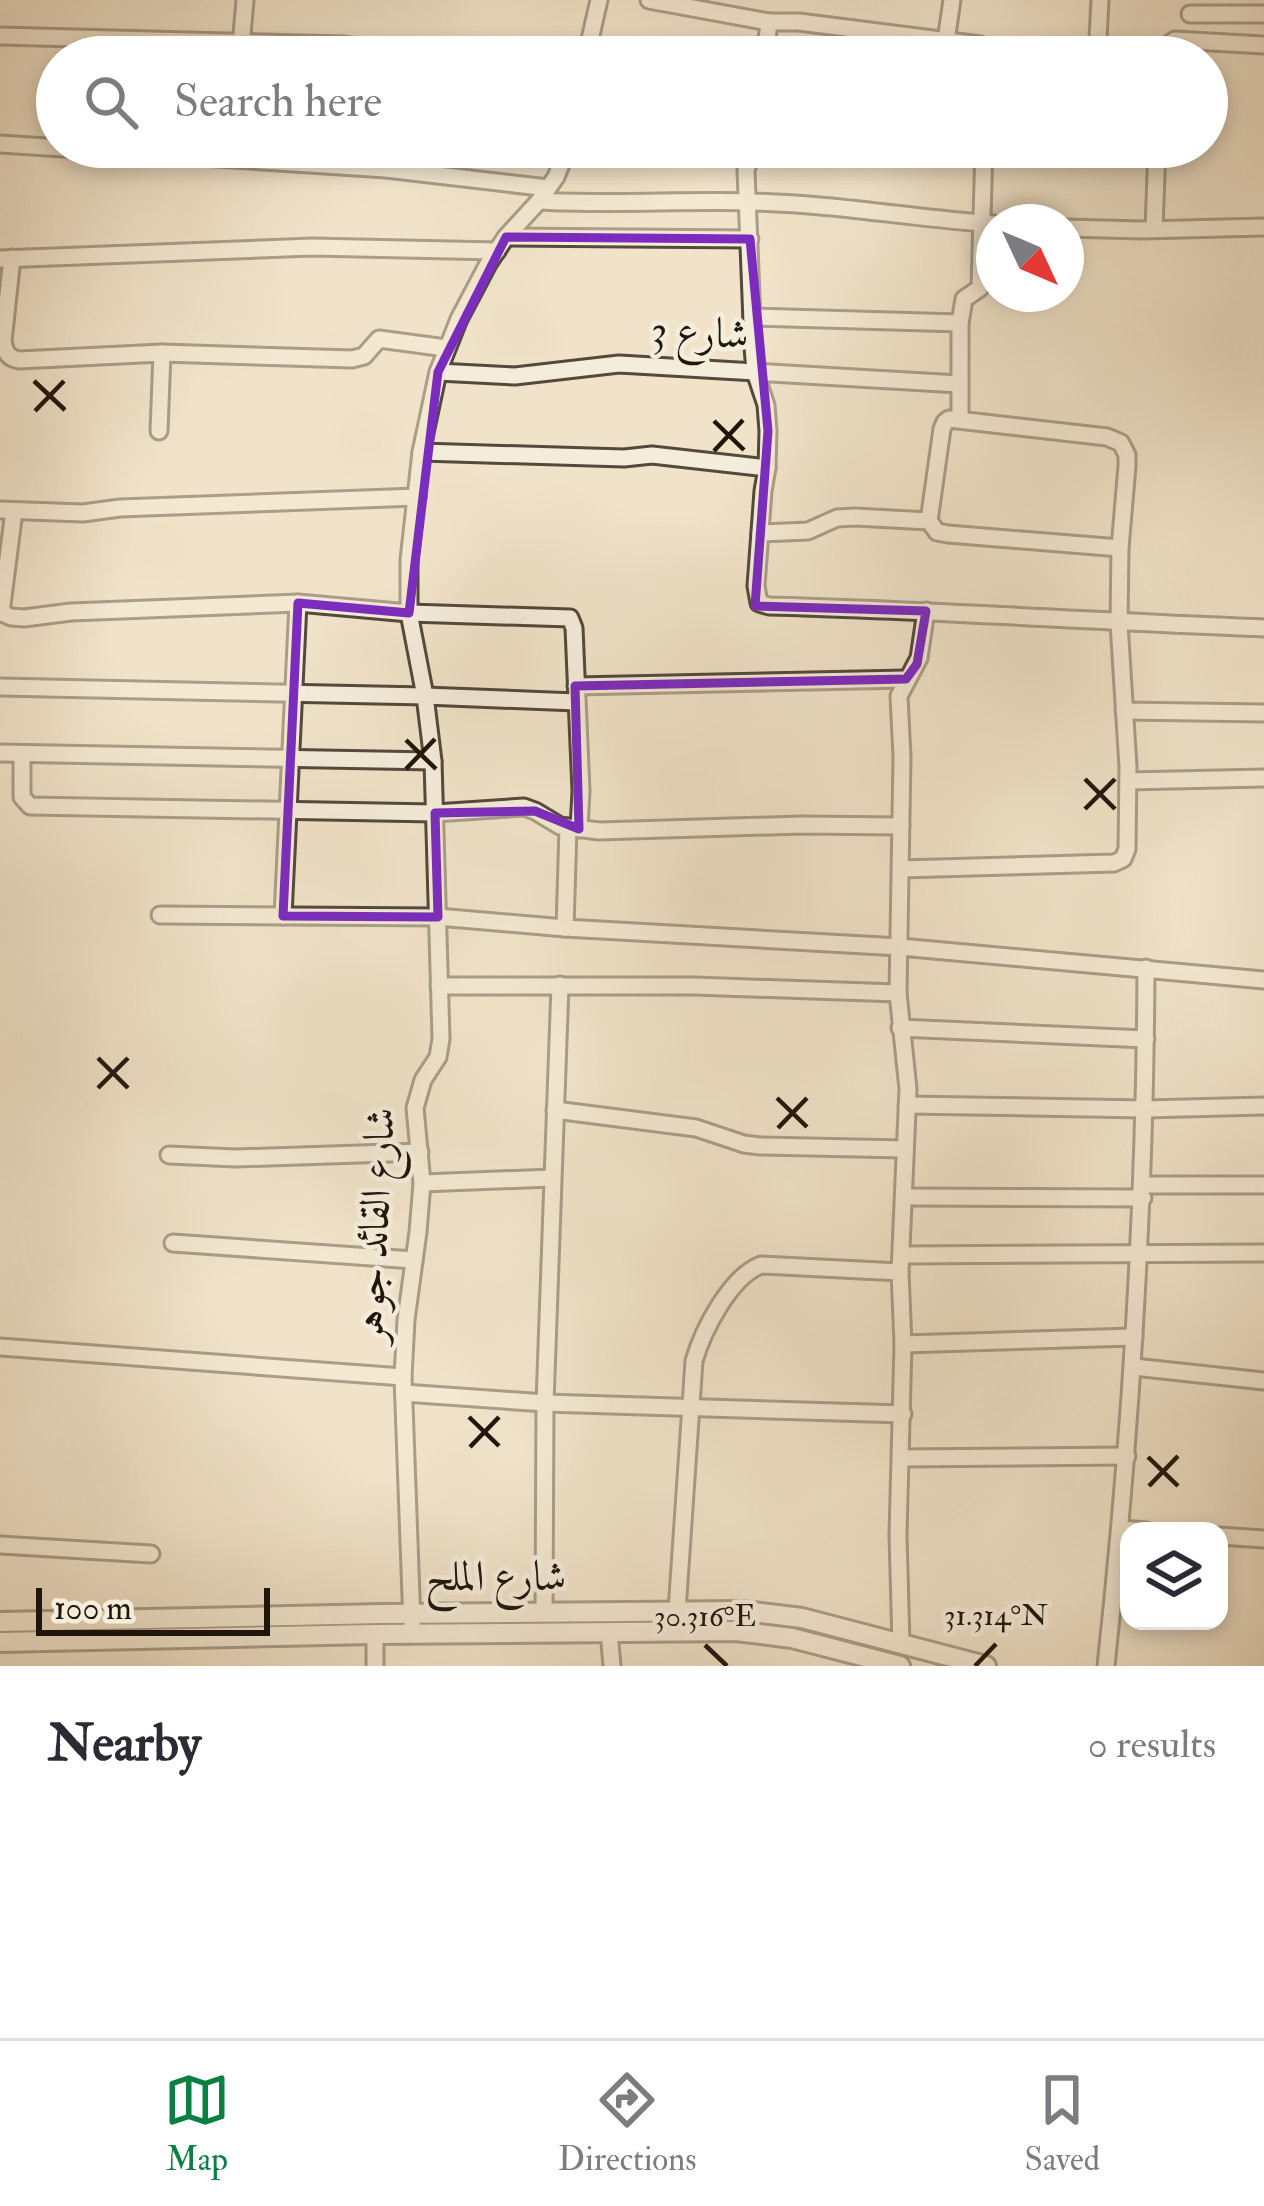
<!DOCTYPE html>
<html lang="en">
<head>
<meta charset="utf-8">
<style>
  body { margin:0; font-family:"IM FELL Double Pica",Amiri,serif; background:#f2f2f3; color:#2b2b33 }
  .controls { position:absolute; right:36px; bottom:36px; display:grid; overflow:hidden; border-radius:24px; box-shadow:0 6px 18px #0003 }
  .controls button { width:108px; height:108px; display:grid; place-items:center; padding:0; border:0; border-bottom:3px solid #e1e1e2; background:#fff; color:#2b2b33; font:60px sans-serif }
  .compass { position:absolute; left:976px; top:204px; width:108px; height:108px; border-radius:50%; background:#fff; box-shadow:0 6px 18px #0003; rotate:134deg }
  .scale { position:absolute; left:36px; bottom:30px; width:234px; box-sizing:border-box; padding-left:12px; border:6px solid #20160c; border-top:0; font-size:33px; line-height:42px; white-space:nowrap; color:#20160c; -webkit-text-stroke:9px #f5eddc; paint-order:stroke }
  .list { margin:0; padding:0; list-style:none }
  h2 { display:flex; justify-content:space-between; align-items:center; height:156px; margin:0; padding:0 48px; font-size:51px }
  h2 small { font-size:39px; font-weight:400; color:#7c7c81 }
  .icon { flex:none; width:66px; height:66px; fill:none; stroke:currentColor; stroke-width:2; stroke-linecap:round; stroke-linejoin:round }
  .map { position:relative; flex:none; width:1264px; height:1666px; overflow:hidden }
  .search { position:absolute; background:#fff; box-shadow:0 6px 18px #0003; left:36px; right:36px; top:36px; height:132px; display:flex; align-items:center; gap:30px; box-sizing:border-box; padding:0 42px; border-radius:66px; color:#7c7c81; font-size:45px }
  .sheet { height:372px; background:#fff }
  nav { display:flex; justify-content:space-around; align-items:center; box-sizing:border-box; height:168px; border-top:3px solid #e1e1e2; background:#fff; font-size:33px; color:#7c7c81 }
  nav a { display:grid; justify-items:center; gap:6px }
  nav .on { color:#0b8043 }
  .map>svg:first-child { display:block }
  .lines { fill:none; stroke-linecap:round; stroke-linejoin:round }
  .minor-casing { stroke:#54493b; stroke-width:21 }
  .tertiary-casing { stroke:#54493b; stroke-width:24 }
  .minor { stroke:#f5eddc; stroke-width:15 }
  .tertiary { stroke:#f5eddc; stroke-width:18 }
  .marked { fill:none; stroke:#7b2cbf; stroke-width:9; stroke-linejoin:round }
  .ticks { fill:none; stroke:#20160c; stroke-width:4.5 }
  .labels { text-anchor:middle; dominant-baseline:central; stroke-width:9; stroke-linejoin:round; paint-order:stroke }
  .street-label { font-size:42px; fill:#20160c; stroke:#f5eddc }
  .ticks-label { font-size:30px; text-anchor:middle; fill:#20160c; stroke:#f5eddc; stroke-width:9; stroke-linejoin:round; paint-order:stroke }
</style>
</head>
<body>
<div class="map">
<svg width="1264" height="1666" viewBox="0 0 1264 1666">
  <rect width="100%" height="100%" fill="#f0e3c9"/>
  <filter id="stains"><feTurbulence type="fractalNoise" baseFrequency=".00167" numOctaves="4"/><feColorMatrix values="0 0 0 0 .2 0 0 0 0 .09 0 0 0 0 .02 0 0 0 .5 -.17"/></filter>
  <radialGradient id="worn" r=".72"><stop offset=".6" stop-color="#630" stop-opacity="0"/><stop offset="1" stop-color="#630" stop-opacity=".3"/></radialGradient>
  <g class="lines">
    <defs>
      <g id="minor">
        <polyline points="649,0 769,22 799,22 980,45 988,49 990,57"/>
        <polyline points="1190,14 1264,14"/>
        <polyline points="0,36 343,45 427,57"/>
        <polyline points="946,41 952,0"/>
        <polyline points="240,57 245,0"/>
        <polyline points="586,57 599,0"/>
        <polyline points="765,57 769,22"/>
        <polyline points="1097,57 1100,0"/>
        <polyline points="1161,57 1165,47 1175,40 1264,45"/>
        <polyline points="0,144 386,169 548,188"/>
        <path d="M763,147l-13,12 -4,11 7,177 2,25 11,33 2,26 -1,37 -4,23 -7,95 3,17 10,3c165,4 330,16 495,22"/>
        <path d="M539,201c71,4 143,-1 214,1 81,2 160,16 241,22"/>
        <polyline points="1066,228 1142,230 1264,227"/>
        <polyline points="1154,229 1157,147"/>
        <polyline points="506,237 750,239"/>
        <path d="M12,258l-9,83c2,11 5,17 16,19l143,-7 190,6 12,-3 15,-17 67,9"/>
        <polyline points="0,259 312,247 497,251"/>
        <polyline points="752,317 960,323"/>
        <polyline points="438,372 515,376 619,364 959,384"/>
        <polyline points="960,419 960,323 964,299 980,288 984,147"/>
        <polyline points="159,431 162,353"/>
        <polyline points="421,452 624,458 652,455 767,468"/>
        <polyline points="0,510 83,513 120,508 417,497"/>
        <polyline points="760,533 808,531 837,518 855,517 929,521 937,532 948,534 1120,548"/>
        <polyline points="0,612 11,617 24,618 71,612 298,603 409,613 570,618 574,628 581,791 579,829"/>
        <polyline points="1,613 14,511"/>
        <polyline points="576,686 906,679"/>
        <polyline points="0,687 425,696 576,702"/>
        <polyline points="1124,711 1264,713"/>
        <polyline points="0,753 433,761"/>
        <polyline points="22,755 22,797 30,806 435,813 524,807 535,811 560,826 599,831 801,825 901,826"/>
        <polyline points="1128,781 1264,778"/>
        <polyline points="901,869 1114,863 1123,859 1127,849 1128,767 1119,623 1120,548 1127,466 1127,455 1121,443 1107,437 949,419 945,422 942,429 929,521"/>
        <polyline points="160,915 438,917 565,928 900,947 1264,980"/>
        <polyline points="283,916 298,603"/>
        <polyline points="565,928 568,828"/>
        <polyline points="439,986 694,986 898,993"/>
        <polyline points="900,1028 1146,1039"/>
        <polyline points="907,1105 1145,1109 1264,1106"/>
        <polyline points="555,1110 696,1128 744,1144 760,1146 904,1149"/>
        <polyline points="169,1155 236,1158 420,1152"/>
        <polyline points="422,1183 552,1178"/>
        <polyline points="1143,1185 1264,1185"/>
        <polyline points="904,1197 1143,1198"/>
        <polyline points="173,1243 414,1260"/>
        <polyline points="902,1255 1264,1253"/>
        <polyline points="903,1344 1134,1337"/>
        <polyline points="0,1347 403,1377"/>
        <polyline points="1134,1367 1264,1381"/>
        <polyline points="404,1393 545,1403 903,1414"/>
        <polyline points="902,1458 1127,1456"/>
        <polyline points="1121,1529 1146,1531"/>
        <polyline points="1219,1536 1264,1539"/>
        <polyline points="0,1545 151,1554"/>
        <path d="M677,1611l17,-250c9,-31 36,-84 67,-96l139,7"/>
        <polyline points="544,1613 545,1403 560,985"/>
        <polyline points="412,1624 403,1377 406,1320 418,1232 422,1183 415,1108 423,1080 438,1057 441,1039 433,761 425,696 409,613 409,560 421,452 438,372 459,319 488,264 506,237 539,201 556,177 568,147"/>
        <polyline points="609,1632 612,1666"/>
        <polyline points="375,1634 375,1666"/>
        <polyline points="901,1644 898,1535 903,1344 900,1272 908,1089 898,993 902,757 899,696 919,658 926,611"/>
        <path d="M1106,1666c25,-232 39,-464 40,-698"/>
      </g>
      <g id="tertiary">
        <polyline points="0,1622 382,1614 744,1611 802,1618 986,1666"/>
        <polyline points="0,1642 375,1634 736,1631 792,1638 900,1666"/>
      </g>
    </defs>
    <use href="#minor" class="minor-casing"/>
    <use href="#tertiary" class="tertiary-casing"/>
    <use href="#minor" class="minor"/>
    <use href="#tertiary" class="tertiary"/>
  </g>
  <path d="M0 0H1264V1666H0ZM506,237l244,2 18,192 -13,175 171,5 -9,53 -11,15 -331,7 4,143 -44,-18 -100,2 3,104 -155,-1 15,-313 111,10 29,-241z" fill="#f0e3c9" fill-opacity=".55" fill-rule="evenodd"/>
  <path class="marked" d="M506,237l244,2 18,192 -13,175 171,5 -9,53 -11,15 -331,7 4,143 -44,-18 -100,2 3,104 -155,-1 15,-313 111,10 29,-241z"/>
  <path class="ticks" d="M34,381l31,29M35,411l29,-30M714,421l30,29M714,451l29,-31M406,740l30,29M406,769l29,-30M1085,779l30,30M1085,809l30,-30M98,1058l30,30M98,1088l30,-30M777,1098l30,29M778,1128l29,-30M469,1417l30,29M470,1447l29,-30M1148,1457l30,29M1149,1486l29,-30M705,1645l22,21M975,1666l21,-22"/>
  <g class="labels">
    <g class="street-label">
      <text transform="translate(700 333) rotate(3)">شارع 3</text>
      <text transform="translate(375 1225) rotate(-87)">شارع القائد جوهر</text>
      <text x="496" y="1577">شارع الملح</text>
    </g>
  </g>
  <g class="ticks-label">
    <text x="996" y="1625">31.314°N</text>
    <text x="705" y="1626">30.316°E</text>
  </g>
  <rect width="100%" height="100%" filter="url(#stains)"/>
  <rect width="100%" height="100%" fill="url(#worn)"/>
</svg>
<div class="controls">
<button><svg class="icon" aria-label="layers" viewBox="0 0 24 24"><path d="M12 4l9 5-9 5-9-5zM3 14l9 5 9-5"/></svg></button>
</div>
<svg class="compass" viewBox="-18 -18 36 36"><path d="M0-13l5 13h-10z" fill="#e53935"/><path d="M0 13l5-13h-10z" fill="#7c7c81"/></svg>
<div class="scale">100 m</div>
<div class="search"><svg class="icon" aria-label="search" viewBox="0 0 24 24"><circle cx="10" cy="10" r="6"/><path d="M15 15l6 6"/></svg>Search here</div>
</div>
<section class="sheet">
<h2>Nearby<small>0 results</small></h2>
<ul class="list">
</ul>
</section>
<nav>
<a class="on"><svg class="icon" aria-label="map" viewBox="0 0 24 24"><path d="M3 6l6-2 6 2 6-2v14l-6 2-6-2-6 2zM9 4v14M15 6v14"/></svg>Map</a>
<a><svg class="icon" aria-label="directions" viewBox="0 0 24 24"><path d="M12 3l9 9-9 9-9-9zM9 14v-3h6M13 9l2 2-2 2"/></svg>Directions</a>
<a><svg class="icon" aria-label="saved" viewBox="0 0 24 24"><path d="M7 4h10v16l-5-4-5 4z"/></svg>Saved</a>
</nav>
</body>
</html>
